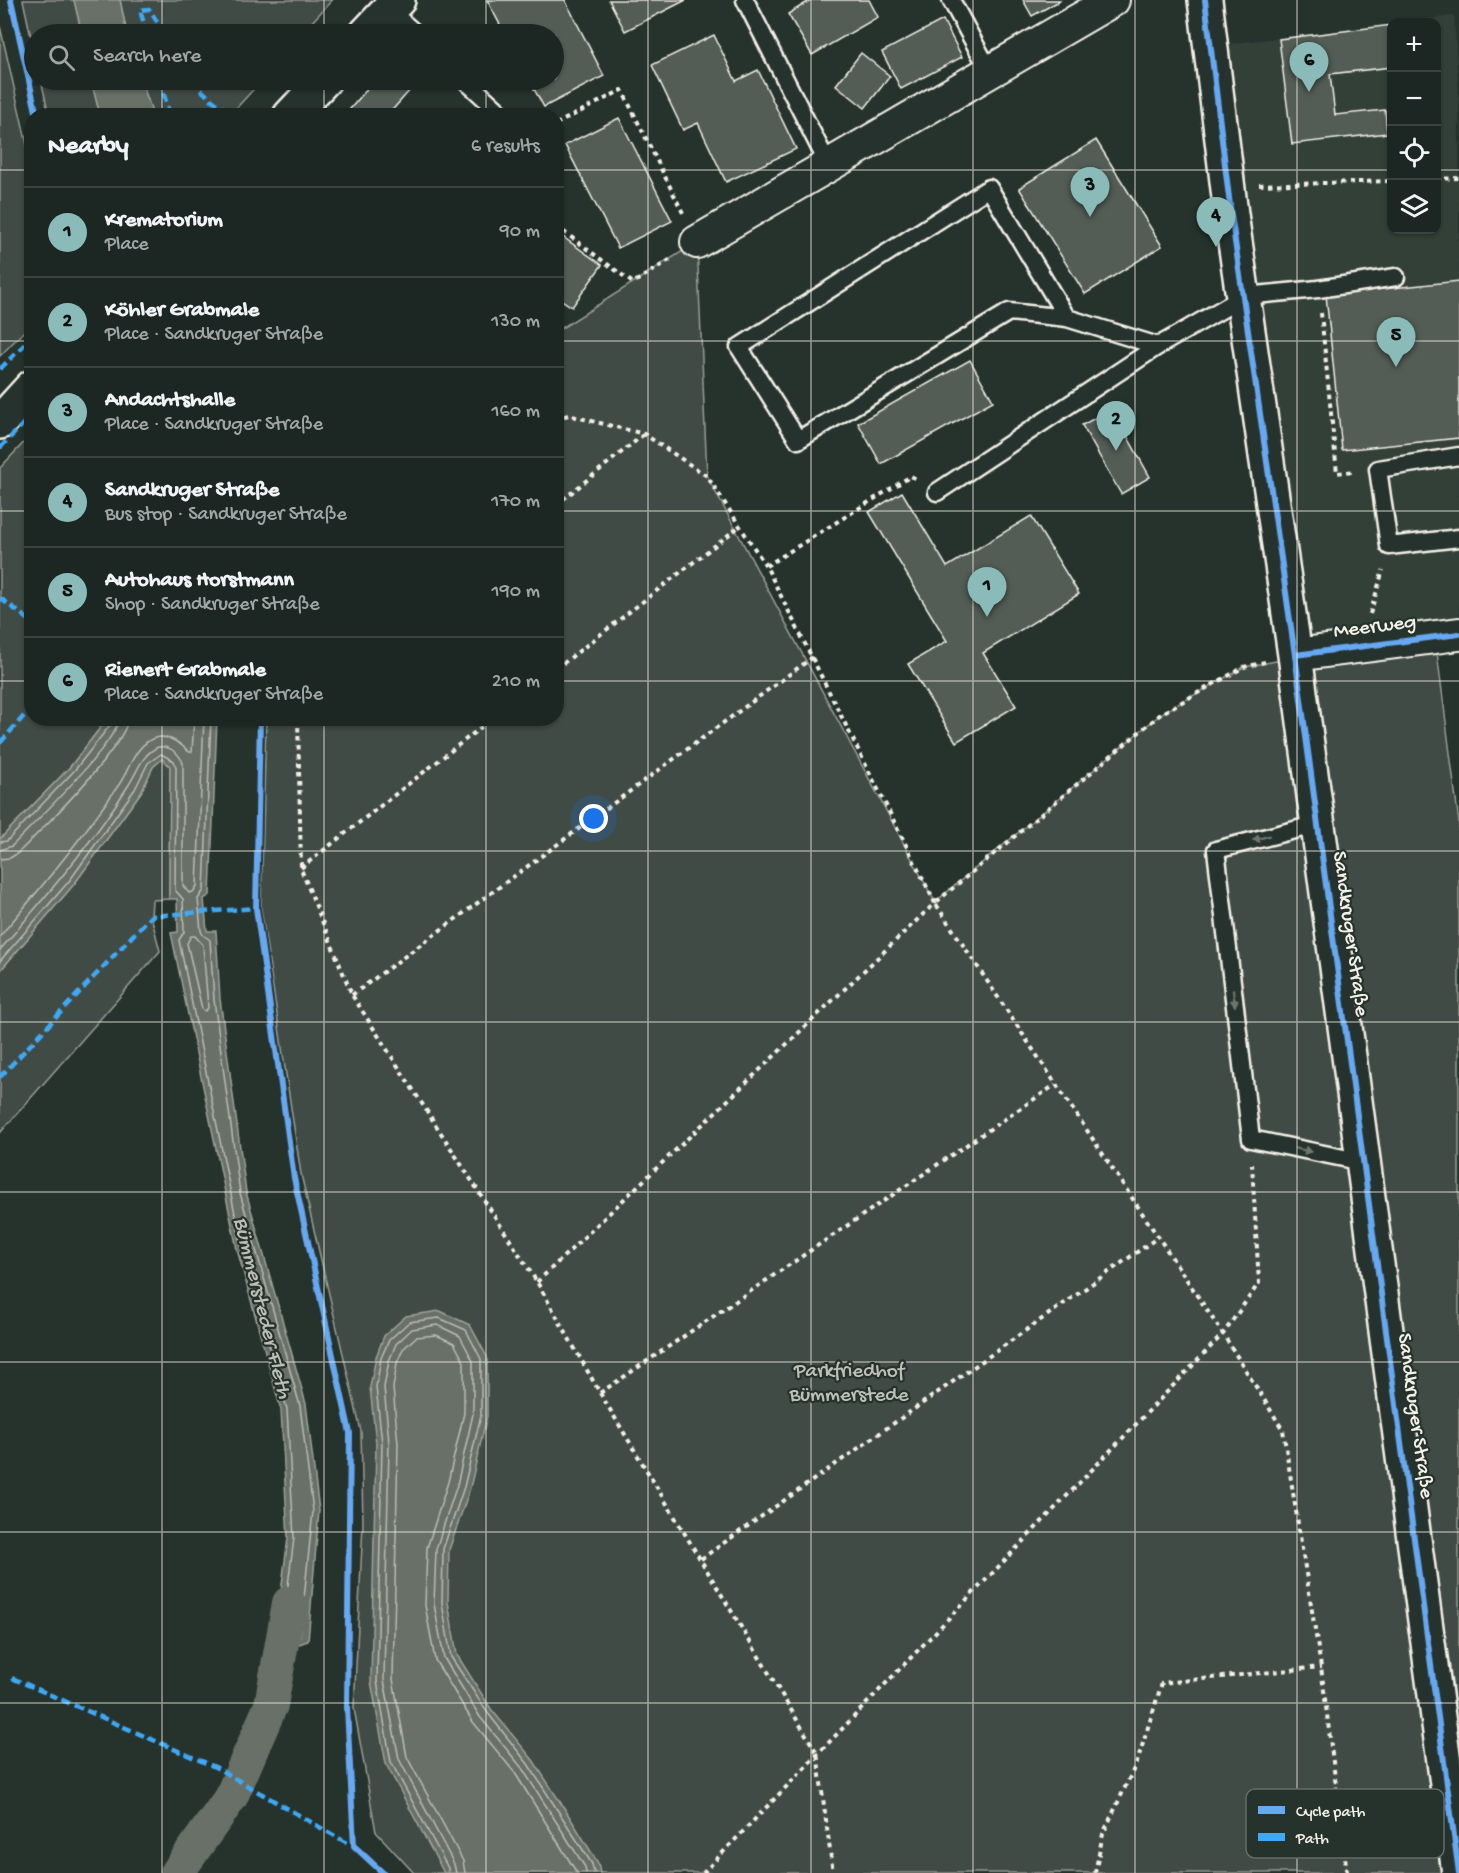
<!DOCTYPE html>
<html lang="en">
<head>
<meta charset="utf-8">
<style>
  body { margin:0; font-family:"Gochi Hand",sans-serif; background:#29322f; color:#f1f3f6 }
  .controls { position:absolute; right:18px; top:18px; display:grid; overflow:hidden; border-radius:12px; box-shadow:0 2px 4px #0004 }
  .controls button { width:54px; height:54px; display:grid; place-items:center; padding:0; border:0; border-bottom:2px solid #3a4340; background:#1c2622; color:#f1f3f6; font:30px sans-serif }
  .you { position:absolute; left:594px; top:819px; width:21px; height:21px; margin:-15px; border:4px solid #fff; border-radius:50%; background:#1a73e8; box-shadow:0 0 0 9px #1a73e833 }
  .badge { display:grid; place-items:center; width:39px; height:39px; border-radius:50%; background:#8bbbb9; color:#111; font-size:20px; font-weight:700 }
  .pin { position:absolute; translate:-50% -50px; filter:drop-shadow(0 2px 3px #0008) }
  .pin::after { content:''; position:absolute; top:32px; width:21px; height:18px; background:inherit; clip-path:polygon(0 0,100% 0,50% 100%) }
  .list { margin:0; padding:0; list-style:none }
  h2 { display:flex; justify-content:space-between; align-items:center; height:78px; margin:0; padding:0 24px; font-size:26px }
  h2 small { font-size:20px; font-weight:400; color:#a0a5a5 }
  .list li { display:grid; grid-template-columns:39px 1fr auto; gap:18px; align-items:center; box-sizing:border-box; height:90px; padding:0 24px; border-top:2px solid #3a4340 }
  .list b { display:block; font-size:22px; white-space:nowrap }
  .list p { margin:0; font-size:20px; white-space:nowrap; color:#a0a5a5 }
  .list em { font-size:20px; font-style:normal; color:#a0a5a5 }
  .icon { flex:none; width:33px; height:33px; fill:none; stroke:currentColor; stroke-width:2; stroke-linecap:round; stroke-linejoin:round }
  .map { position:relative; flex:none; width:1459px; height:1873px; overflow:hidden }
  .search { position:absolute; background:#1c2622; box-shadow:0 2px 4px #0004; left:24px; top:24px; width:540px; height:66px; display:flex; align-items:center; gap:15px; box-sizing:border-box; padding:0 21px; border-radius:33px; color:#a0a5a5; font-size:22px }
  .panel { position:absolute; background:#1c2622; box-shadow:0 2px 4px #0004; left:24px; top:108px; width:540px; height:618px; border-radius:24px }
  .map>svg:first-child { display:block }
  .built { fill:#333f39 }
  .green { fill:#414b45; stroke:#9a9e96; stroke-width:1.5 }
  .water { fill:#676f68; stroke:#9fa39b; stroke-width:1.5 }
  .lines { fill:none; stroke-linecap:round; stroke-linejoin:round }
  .shore { stroke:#bcbdb5; stroke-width:1.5 }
  .canal { stroke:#676f68; stroke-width:34 }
  .building { fill:#525c55; stroke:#f4f1e8; stroke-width:1.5 }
  .lane-casing { stroke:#f4f1e8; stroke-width:21 }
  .street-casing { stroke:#f4f1e8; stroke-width:36 }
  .secondary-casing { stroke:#f4f1e8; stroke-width:38 }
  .path { stroke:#f4f1e8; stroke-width:4; stroke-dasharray:4.5 4.5; stroke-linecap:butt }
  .lane { stroke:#26332d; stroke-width:16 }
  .street { stroke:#26332d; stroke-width:32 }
  .secondary { stroke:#26332d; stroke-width:33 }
  .quiet { stroke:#3fa9f5; stroke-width:4.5; stroke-dasharray:9 4.5; stroke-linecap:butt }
  .cycleway-casing { stroke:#26332d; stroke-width:10 }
  .cycleway { stroke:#66a8f1; stroke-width:6 }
  .oneway { fill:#6e766e }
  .grid { fill:none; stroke:#f4f1e8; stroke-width:1.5; stroke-opacity:0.55 }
  .labels { text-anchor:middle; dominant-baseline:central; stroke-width:4.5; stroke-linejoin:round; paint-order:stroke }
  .street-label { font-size:21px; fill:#f4f1e8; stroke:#26332d }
  .park-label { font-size:21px; fill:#bebfb7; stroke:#26332d }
  .water-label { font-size:22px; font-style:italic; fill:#bcbdb5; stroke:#26332d }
  .key { fill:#26332d; stroke:#646c65; stroke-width:1.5 }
  .key-label { font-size:16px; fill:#f4f1e8 }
</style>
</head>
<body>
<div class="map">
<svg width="1459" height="1873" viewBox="0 0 1459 1873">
  <rect width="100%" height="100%" fill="#26332d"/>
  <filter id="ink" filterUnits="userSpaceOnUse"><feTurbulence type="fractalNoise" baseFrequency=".0167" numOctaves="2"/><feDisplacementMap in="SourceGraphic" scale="12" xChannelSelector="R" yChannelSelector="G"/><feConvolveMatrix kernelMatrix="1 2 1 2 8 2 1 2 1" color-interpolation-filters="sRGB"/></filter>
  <g filter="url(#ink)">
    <polygon class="built" points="1454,16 1459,101 1459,633 1295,655 1219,45 1391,24 1392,230 1436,230 1436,22 1400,22"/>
    <g class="green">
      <polygon points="23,0 74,0 82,34 34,34 34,51"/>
      <polygon points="120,0 332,0 301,34 127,34"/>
      <polygon points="0,26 31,162 31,324 0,356"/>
      <polygon points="41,80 91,80 100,115 49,115"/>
      <polygon points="141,80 262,80 229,116 153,115"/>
      <polygon points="697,242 707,476 935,902 1162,713 1244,667 1292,658 1295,655 1435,637 1459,823 1459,1873 414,1873 376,1832 354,1708 363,1524 361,1431 301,1174 261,908 266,719 556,718 557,331"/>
      <polygon points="31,435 32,718 107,719 70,767 0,839 0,468"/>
      <polygon points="162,759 170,766 169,899 152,900 151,916 160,951 0,1133 0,971 75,883 141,792 153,767"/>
    </g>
    <g class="water">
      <polygon points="74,0 120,0 127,34 82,34"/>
      <polygon points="91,80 141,80 153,115 100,115"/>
      <polygon points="107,719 217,719 210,895 204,899 207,931 216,931 220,999 246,1192 306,1404 319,1511 308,1641 273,1653 288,1538 281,1410 237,1249 171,933 178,932 177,899 169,899 170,766 162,759 153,767 141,792 75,883 0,971 0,839 70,767"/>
      <polygon points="440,1311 470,1325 487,1357 487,1416 470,1488 449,1550 448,1602 457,1655 491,1709 533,1760 566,1811 598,1863 600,1873 444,1873 386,1764 371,1681 376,1443 370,1387 376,1357 384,1336 406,1316"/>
    </g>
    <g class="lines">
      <g class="shore">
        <polyline points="0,842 7,841 74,771 111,724 112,718"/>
        <path d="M0,850l12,-4c20,-21 106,-104 107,-128"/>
        <path d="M0,859l10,-1 8,-5c23,-23 109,-107 110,-135"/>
        <path d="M0,936c42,-49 83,-99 120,-153 10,-15 14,-35 32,-44 14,-6 27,3 37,13h3l2,-34"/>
        <polygon points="191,936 195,936 203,945 208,1008 205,1011 202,1009 187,943"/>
        <path d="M0,950c45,-53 91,-105 128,-164 10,-15 13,-31 30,-39 11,-2 21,6 25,16v123l6,7 4,-1 4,-6 7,-168"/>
        <polyline points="0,961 70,880 135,789 148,763 161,754 174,761 176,767 175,890 183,899 184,932 179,940 242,1248 287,1409 294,1538 281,1640 285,1642 300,1637 313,1511 300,1406 240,1193 214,1000 210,940 203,935 201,931 198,899 204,890 211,718"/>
        <polyline points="448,1873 448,1868 391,1762 377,1681 382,1443 376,1387 381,1358 389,1340 409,1322 439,1318 466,1330 481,1359 481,1415 464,1487 443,1549 442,1603 451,1657 487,1712 528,1764 592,1864 594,1873"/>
        <polyline points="456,1873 454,1864 399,1759 384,1680 389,1443 384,1387 389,1361 396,1344 412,1329 437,1325 460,1336 473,1361 473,1414 457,1485 436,1549 434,1604 444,1658 480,1717 522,1768 585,1867 586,1873"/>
        <polyline points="465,1873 463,1861 407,1757 393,1679 398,1444 393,1388 397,1363 403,1349 416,1337 436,1335 454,1343 464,1362 464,1413 448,1482 427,1548 425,1605 435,1660 473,1722 515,1773 577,1873"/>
      </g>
      <polyline class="canal" points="177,1873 231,1797 271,1705 289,1603"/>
    </g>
    <g class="building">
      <polygon points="487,0 565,0 604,76 544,107 529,80 554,80 554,34 505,34"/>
      <polygon points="609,0 686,0 625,31"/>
      <polygon points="811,0 869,0 878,17 812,55 788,14"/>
      <polygon points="1023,0 1061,0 1032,16"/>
      <polygon points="943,20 962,57 901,89 882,52"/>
      <polygon points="1392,25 1392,67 1330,74 1335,115 1385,110 1387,133 1292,144 1279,39"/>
      <polygon points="714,35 736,81 758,70 796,149 726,182 698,123 683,130 652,65"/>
      <polygon points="861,53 890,76 865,108 836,85"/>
      <polygon points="375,80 419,80 387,116 344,116"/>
      <polygon points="619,118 672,221 618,248 565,145"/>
      <polygon points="1096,140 1162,246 1085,294 1019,188"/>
      <polygon points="556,232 602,265 572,307 556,296"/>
      <polygon points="1459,281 1459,438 1342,450 1326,295"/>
      <polygon points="970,360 993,401 881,464 858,423"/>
      <polygon points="1112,409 1150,477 1121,494 1082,425"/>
      <polygon points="902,492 947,567 1031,516 1079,594 983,653 1016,706 956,742 908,664 947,641 869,512"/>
    </g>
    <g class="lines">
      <defs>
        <g id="lane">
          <polyline points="745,0 829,166"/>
          <polyline points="951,0 990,72"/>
          <polyline points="389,10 416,34"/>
          <polyline points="465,80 504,116"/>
          <polyline points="1067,318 989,188 739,347 798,440 1009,312 1067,318 1158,346"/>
          <polyline points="1459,456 1378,469 1389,546 1459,538"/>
          <polyline points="937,492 1158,346 1245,296 1318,289 1396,277"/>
          <polyline points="1318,824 1216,850 1251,1139 1363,1162"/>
        </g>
        <g id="street">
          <polyline points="697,242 1113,0"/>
          <polyline points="1295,655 1459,634"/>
        </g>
        <g id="secondary">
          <polyline points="1205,0 1231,214 1295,655 1459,1873"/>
          <polyline points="366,34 398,0"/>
          <polyline points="290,116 324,80"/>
          <polyline points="0,422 32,387"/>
        </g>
      </defs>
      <use href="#lane" class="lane-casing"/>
      <use href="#street" class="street-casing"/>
      <use href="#secondary" class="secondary-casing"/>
      <g class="path">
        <polyline points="556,124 622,90 684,215"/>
        <polyline points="1436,179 1459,178"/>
        <polyline points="1259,185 1392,181"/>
        <polyline points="556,226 633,283 671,259"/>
        <polyline points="1321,313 1337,473 1355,471"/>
        <polyline points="556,505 643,435"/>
        <polyline points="766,566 911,476 918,480"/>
        <polyline points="1370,614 1383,570"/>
        <polyline points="1265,662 1244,667 1162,713 935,903 1223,1334 1283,1430 1321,1667 1347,1873"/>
        <polyline points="556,669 740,526"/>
        <polyline points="298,718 301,869 352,995 537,1282 600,1393 817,1753 833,1873"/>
        <polyline points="301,868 493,718"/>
        <polyline points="352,995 813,657"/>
        <polyline points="537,1282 935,903 766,566 707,476 644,434 568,415 556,419"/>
        <polyline points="600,1393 1055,1085"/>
        <polyline points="701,1559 1157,1238"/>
        <polyline points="703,1873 1223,1334 1259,1283 1252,1164"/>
        <polyline points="1095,1873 1103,1834 1137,1762 1162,1683 1321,1667"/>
      </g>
      <use href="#lane" class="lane"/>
      <use href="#street" class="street"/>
      <use href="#secondary" class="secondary"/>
      <g class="quiet">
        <polyline points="147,34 140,10 149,9 165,34"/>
        <polyline points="160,80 170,116"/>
        <polyline points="191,80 212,100 235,116"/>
        <polyline points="0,369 32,337"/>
        <polyline points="0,448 32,415"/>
        <polyline points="0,598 32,622"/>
        <polyline points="0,743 32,707"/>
        <polyline points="0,1077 151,916 256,908"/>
        <polyline points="12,1678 215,1767 356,1848"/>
      </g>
      <defs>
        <g id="cycleway">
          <polyline points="11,0 37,116"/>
          <polyline points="1205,0 1231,214 1295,655 1459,1873"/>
          <polyline points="1295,655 1459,634"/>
          <polyline points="260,718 256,908 294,1178 350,1433 347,1707 354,1846 383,1873"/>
        </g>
      </defs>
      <use href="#cycleway" class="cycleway-casing"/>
      <use href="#cycleway" class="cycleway"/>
    </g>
    <defs><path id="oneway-solid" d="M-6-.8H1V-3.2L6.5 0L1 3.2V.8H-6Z" transform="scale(1.5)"/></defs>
    <g class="oneway">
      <use href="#oneway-solid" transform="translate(1261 838) rotate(165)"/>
      <use href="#oneway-solid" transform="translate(1234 998) rotate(83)"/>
      <use href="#oneway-solid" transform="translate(1303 1150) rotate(12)"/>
    </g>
  </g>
  <path class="grid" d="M162,0v34M324,0v34M486,0v34M648,0v1873M811,0v1873M973,0v1873M1135,0v1873M1297,0v1873M162,80v36M324,80v36M486,80v36M0,170h32M556,170h836M1436,170h23M0,341h32M556,341h903M0,511h32M556,511h903M0,681h32M556,681h903M162,718v1155M324,718v1155M486,718v1155M0,851h1459M0,1022h1459M0,1192h1459M0,1362h1459M0,1532h1459M0,1703h1459"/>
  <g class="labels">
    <g class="street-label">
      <text transform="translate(1375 628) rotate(-7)">Meerweg</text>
      <text transform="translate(1349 934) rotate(82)">Sandkruger Straße</text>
      <text transform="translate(1414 1416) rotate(82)">Sandkruger Straße</text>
    </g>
    <g class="park-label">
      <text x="849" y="1372">Parkfriedhof<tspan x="849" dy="24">Bümmerstede</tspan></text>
    </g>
    <g class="water-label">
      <text transform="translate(261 1308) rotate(76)">Bümmersteder Fleth</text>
    </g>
  </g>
  <rect x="1246" y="1789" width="198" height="69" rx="9" class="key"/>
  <rect x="1258" y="1806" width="27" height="8" fill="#66a8f1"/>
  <rect x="1258" y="1833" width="27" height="8" fill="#3fa9f5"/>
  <g class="key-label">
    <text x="1296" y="1816">Cycle path</text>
    <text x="1296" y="1843">Path</text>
  </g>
</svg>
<div class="controls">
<button>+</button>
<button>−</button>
<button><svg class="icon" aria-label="locate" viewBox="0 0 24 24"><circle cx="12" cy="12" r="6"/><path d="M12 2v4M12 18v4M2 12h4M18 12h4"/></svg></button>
<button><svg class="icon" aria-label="layers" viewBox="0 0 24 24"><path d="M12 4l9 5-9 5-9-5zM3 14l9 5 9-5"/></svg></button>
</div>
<div class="you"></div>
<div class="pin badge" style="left:987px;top:617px">1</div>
<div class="pin badge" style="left:1116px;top:451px">2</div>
<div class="pin badge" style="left:1090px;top:217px">3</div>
<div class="pin badge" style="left:1216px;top:247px">4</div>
<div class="pin badge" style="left:1396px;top:367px">5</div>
<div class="pin badge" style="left:1309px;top:92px">6</div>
<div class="search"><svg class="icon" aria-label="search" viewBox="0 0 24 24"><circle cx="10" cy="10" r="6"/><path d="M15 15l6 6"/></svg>Search here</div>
<section class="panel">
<h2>Nearby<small>6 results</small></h2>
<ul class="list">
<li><span class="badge">1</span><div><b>Krematorium</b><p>Place</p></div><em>90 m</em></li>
<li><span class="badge">2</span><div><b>Köhler Grabmale</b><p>Place · Sandkruger Straße</p></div><em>130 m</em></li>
<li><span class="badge">3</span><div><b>Andachtshalle</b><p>Place · Sandkruger Straße</p></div><em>160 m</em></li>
<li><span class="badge">4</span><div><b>Sandkruger Straße</b><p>Bus stop · Sandkruger Straße</p></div><em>170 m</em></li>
<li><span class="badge">5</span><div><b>Autohaus Horstmann</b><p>Shop · Sandkruger Straße</p></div><em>190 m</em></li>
<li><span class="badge">6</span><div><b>Rienert Grabmale</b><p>Place · Sandkruger Straße</p></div><em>210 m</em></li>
</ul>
</section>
</div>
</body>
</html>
